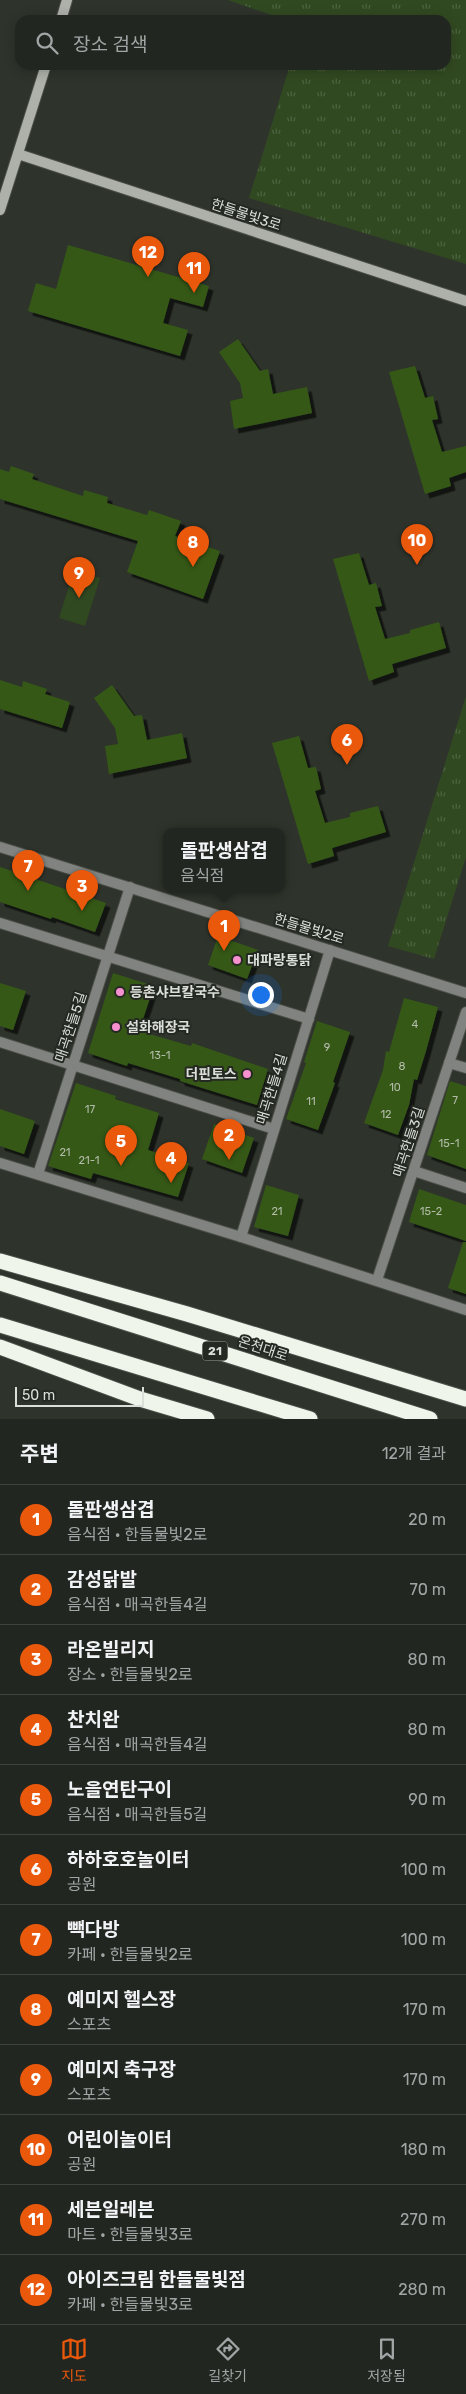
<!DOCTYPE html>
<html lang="ko">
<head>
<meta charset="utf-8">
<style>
  body { margin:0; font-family:Rubik,"Noto Sans KR",sans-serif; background:#2a2e29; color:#f1f3f6 }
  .scale { position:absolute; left:15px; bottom:12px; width:129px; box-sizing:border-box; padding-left:5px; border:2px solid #dbded9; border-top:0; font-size:14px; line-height:18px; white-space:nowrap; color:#dbded9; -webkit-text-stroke:4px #242922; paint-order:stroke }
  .you { position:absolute; left:260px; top:994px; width:18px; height:18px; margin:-12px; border:4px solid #fff; border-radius:50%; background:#1a73e8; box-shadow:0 0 0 8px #1a73e833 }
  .badge { display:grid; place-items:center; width:32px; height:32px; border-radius:50%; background:#ea580c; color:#fff; font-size:16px; font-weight:700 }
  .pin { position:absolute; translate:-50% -41px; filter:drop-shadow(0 1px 2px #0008) }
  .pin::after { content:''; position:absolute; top:26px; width:18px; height:15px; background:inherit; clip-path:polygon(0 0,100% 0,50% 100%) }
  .popup { position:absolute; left:163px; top:828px; width:122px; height:65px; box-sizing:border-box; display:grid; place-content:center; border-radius:10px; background:#222620; filter:drop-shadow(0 1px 4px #0005); font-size:16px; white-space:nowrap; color:#a2a5a5 }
  .popup b { font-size:19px; color:#f1f3f6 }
  .popup::after { content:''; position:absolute; left:50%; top:100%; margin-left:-10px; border:10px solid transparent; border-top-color:#222620 }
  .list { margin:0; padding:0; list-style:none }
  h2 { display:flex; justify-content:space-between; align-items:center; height:65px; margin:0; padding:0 20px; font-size:21px }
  h2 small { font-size:16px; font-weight:400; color:#a2a5a5 }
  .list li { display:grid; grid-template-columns:32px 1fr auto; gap:15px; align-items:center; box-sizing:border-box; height:70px; padding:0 20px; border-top:1px solid #3f433e }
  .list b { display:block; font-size:19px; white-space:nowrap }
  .list p { margin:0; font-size:16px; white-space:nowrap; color:#a2a5a5 }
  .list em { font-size:16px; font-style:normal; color:#a2a5a5 }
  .icon { flex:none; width:28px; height:28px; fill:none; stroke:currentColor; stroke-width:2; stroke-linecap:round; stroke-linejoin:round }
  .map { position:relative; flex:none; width:466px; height:1419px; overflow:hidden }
  .search { position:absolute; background:#222620; box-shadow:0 2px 12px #0003; left:15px; right:15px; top:15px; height:55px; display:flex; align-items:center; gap:12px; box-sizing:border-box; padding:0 18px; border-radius:15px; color:#a2a5a5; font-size:19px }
  .sheet { height:905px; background:#222620 }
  nav { display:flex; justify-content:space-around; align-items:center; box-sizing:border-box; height:70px; border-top:1px solid #3f433e; background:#222620; font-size:14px; color:#a2a5a5 }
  nav a { display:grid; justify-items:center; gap:2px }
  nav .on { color:#ea580c }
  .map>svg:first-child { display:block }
  .grass { fill:url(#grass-tufts) }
  .pitch { fill:#314921 }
  .building { fill:#355819; filter:url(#shadow) }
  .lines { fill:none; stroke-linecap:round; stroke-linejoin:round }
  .street-casing { stroke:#4a4e47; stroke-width:12 }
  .secondary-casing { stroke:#4a4e47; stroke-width:12 }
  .highway-casing { stroke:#4a4e47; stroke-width:17 }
  .street { stroke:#80837f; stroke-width:10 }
  .secondary { stroke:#adb1aa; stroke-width:10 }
  .highway { stroke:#eff5eb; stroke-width:15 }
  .poi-dot { fill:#f790ce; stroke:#242922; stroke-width:2 }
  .labels { text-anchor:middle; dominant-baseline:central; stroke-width:4; stroke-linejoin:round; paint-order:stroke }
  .number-label { font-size:11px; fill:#b2bca9 }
  .shield { fill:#242922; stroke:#a4a8a2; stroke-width:1 }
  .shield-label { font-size:12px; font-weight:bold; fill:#dbded9 }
  .street-label { font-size:14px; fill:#dbded9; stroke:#242922 }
  .poi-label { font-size:14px; font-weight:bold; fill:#dbded9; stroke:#242922; text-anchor:start }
</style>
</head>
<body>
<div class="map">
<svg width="466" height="1419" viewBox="0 0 466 1419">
  <defs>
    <pattern id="grass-tufts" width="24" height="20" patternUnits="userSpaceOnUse" patternTransform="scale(1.25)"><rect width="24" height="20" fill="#314921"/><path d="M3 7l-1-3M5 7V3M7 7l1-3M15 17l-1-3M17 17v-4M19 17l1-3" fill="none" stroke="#4e6341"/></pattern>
    <filter id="shadow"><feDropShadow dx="4.5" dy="4.5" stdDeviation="0" flood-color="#0009"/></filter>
  </defs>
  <rect width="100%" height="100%" fill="#2e332b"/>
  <g class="grass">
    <polygon points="228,0 466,0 466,264 249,198 290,65 446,65 446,20 286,20"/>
    <polygon points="466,696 466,857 434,959 388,946"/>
  </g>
  <polygon class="pitch" points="74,570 100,578 85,626 59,618"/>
  <g class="building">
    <polygon points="68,245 209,286 203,307 170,298 163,323 188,330 180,356 28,311 36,283 56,289"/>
    <polygon points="238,339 260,371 268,369 273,394 307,387 312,413 234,429 230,401 243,398 240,383 219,352"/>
    <polygon points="415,366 425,398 433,396 438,419 432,420 442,452 466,446 466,472 449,478 451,486 425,494 389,372"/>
    <polygon points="11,466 34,474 32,479 83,496 84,490 108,497 107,503 147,515 149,510 181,521 175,536 220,551 203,599 127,572 138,541 0,499 0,469 9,472"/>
    <polygon points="359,553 369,585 376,583 382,606 375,607 385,639 410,633 410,630 439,622 446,648 392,664 394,672 369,681 333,559"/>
    <polygon points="0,680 22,687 23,681 47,689 45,694 70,702 62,728 0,709"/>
    <polygon points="112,685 134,716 142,715 147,740 182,733 187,758 109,774 105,746 118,744 115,728 94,698"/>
    <polygon points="299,736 308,768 316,767 321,789 315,791 325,823 350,817 350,813 378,806 386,832 332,848 334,856 308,864 272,743"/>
    <polygon points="0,867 106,903 95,932 52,917 51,919 0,902"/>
    <polygon points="218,936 258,950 247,979 208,965"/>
    <polygon points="113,973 154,986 139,1031 191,1046 192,1043 268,1069 257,1105 180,1081 180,1079 128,1063 127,1066 88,1053"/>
    <polygon points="0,983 26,991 13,1030 0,1026"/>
    <polygon points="404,998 438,1007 426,1051 417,1080 414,1079 409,1105 398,1135 364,1123 383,1070 386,1051 389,1052"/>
    <polygon points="317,1021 350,1032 333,1082 335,1083 318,1130 286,1119 306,1063 304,1062"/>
    <polygon points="450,1081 466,1086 466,1169 427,1155"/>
    <polygon points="76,1083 116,1096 115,1099 159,1113 148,1150 189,1163 178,1197 93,1173 91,1179 48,1166"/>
    <polygon points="0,1109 35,1121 24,1154 0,1146"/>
    <polygon points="214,1124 254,1138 242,1173 202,1159"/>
    <polygon points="266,1185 299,1195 288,1236 254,1227"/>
    <polygon points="419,1189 466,1205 466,1241 409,1222"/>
    <polygon points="463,1242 466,1242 466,1294 448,1288"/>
  </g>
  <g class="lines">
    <defs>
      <g id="street">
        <polyline points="0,847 466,993"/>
        <polyline points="0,923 309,1019"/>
        <polyline points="0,1042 274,1129"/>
        <polyline points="449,1063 466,1068"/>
        <polyline points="0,1163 241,1237 466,1310"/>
        <polyline points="414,1171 466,1188"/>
        <polyline points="38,1174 130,887"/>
        <polyline points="241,1237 330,950"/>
        <polyline points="377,1280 466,1012"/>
      </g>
      <g id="secondary">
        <polyline points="61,20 67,0"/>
        <polyline points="18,154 466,301"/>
        <polyline points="0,210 46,65"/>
      </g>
      <g id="highway">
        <polyline points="0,1261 187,1314 466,1399"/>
        <polyline points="0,1283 430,1419"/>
        <polyline points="0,1325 310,1419"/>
        <polyline points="0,1347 140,1399 207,1419"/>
      </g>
    </defs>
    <use href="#street" class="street-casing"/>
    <use href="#secondary" class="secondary-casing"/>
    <use href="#highway" class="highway-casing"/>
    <use href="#street" class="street"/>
    <use href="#secondary" class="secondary"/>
    <use href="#highway" class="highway"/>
  </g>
  <g class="poi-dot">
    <circle cx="237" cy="960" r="5"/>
    <circle cx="120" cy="992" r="5"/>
    <circle cx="116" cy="1027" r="5"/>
    <circle cx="247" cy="1074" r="5"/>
  </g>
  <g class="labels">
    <g class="number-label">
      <text x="415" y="1024">4</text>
      <text x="327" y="1047">9</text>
      <text x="160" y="1055">13-1</text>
      <text x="402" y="1066">8</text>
      <text x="395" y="1087">10</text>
      <text x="455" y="1100">7</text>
      <text x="311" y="1101">11</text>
      <text x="90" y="1109">17</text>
      <text x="386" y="1114">12</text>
      <text x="449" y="1143">15-1</text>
      <text x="65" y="1152">21</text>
      <text x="89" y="1160">21-1</text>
      <text x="277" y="1211">21</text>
      <text x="431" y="1211">15-2</text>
    </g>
    <rect class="shield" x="202.5" y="1341.5" width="25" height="19" rx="4"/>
    <g class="shield-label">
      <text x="215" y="1351">21</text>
    </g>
    <g class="street-label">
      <text transform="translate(246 215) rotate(18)">한들물빛3로</text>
      <text transform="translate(309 929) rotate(17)">한들물빛2로</text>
      <text transform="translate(71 1027) rotate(-72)">매곡한들5길</text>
      <text transform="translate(272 1089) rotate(-73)">매곡한들4길</text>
      <text transform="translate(409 1142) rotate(-72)">매곡한들3길</text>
      <text transform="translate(263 1349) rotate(18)">온천대로</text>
    </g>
    <g class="poi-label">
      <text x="247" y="960">대파랑통닭</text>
      <text x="130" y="992">등촌샤브칼국수</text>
      <text x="126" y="1027">설화해장국</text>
      <text x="237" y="1074" text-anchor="end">더핀토스</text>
    </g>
  </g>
</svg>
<div class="scale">50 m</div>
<div class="you"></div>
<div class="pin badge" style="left:224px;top:951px">1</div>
<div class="popup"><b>돌판생삼겹</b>음식점</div>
<div class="pin badge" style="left:229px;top:1160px">2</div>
<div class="pin badge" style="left:82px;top:911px">3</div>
<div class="pin badge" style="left:171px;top:1183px">4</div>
<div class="pin badge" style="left:121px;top:1166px">5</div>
<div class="pin badge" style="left:347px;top:765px">6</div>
<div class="pin badge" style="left:28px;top:891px">7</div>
<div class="pin badge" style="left:193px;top:567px">8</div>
<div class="pin badge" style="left:79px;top:598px">9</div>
<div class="pin badge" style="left:417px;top:565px">10</div>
<div class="pin badge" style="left:194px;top:293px">11</div>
<div class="pin badge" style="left:148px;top:277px">12</div>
<div class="search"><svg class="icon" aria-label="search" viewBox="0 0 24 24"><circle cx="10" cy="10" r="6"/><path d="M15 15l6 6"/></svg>장소 검색</div>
</div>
<section class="sheet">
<h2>주변<small>12개 결과</small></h2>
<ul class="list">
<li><span class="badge">1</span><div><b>돌판생삼겹</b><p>음식점 · 한들물빛2로</p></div><em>20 m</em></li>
<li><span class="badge">2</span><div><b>감성닭발</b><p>음식점 · 매곡한들4길</p></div><em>70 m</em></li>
<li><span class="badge">3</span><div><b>라온빌리지</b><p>장소 · 한들물빛2로</p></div><em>80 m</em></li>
<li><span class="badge">4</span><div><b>찬치완</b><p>음식점 · 매곡한들4길</p></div><em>80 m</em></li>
<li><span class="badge">5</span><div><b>노을연탄구이</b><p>음식점 · 매곡한들5길</p></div><em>90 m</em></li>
<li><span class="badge">6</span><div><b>하하호호놀이터</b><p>공원</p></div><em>100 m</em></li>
<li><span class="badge">7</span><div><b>빽다방</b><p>카페 · 한들물빛2로</p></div><em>100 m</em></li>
<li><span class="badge">8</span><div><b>예미지 헬스장</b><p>스포츠</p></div><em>170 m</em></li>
<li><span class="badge">9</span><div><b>예미지 축구장</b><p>스포츠</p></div><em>170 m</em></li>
<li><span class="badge">10</span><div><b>어린이놀이터</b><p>공원</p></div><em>180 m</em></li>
<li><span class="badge">11</span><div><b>세븐일레븐</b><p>마트 · 한들물빛3로</p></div><em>270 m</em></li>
<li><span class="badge">12</span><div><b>아이즈크림 한들물빛점</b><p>카페 · 한들물빛3로</p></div><em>280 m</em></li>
</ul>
</section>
<nav>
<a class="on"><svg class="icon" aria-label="map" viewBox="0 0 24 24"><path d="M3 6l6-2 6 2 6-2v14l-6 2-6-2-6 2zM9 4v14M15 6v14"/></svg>지도</a>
<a><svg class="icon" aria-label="directions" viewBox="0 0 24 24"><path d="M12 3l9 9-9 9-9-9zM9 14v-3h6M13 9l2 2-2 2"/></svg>길찾기</a>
<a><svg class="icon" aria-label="saved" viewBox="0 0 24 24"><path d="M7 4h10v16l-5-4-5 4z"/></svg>저장됨</a>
</nav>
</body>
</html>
